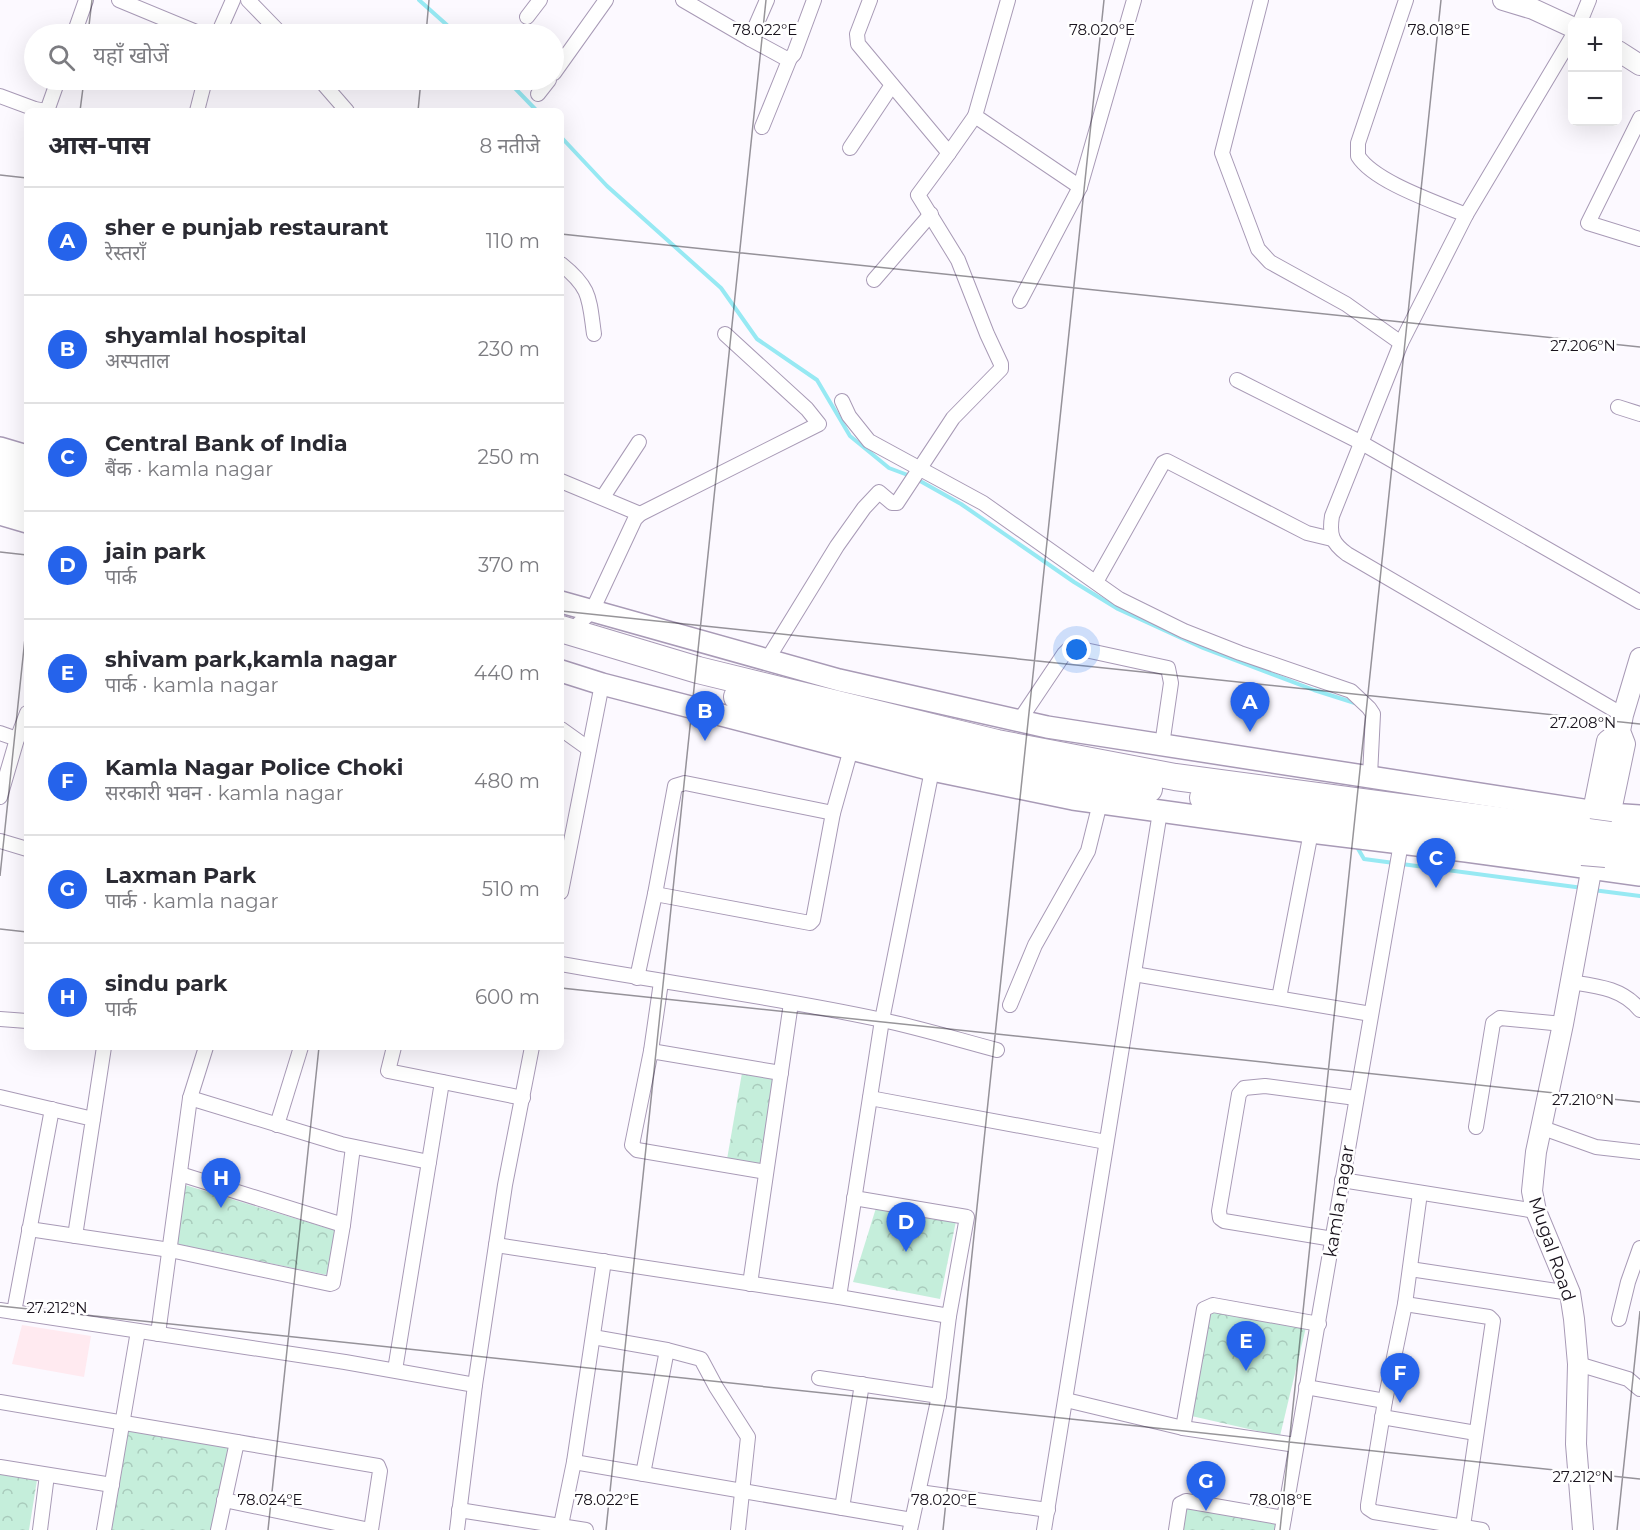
<!DOCTYPE html>
<html lang="hi">
<head>
<meta charset="utf-8">
<style>
  body { margin:0; font-family:Montserrat,"Noto Sans Devanagari",sans-serif; background:#f7f7f7; color:#2b2b33 }
  .controls { position:absolute; right:18px; top:18px; display:grid; overflow:hidden; border-radius:9px; box-shadow:0 6px 24px #0002 }
  .controls button { width:54px; height:54px; display:grid; place-items:center; padding:0; border:0; border-bottom:2px solid #e1e1e2; background:#fff; color:#2b2b33; font:30px sans-serif }
  .you { position:absolute; left:1077px; top:650px; width:21px; height:21px; margin:-15px; border:4px solid #fff; border-radius:50%; background:#1a73e8; box-shadow:0 0 0 9px #1a73e833 }
  .badge { display:grid; place-items:center; width:39px; height:39px; border-radius:50%; background:#2563eb; color:#fff; font-size:20px; font-weight:700 }
  .pin { position:absolute; translate:-50% -50px; filter:drop-shadow(0 2px 3px #0008) }
  .pin::after { content:''; position:absolute; top:32px; width:21px; height:18px; background:inherit; clip-path:polygon(0 0,100% 0,50% 100%) }
  .list { margin:0; padding:0; list-style:none }
  h2 { display:flex; justify-content:space-between; align-items:center; height:78px; margin:0; padding:0 24px; font-size:26px }
  h2 small { font-size:20px; font-weight:400; color:#7c7c81 }
  .list li { display:grid; grid-template-columns:39px 1fr auto; gap:18px; align-items:center; box-sizing:border-box; height:108px; padding:0 24px; border-top:2px solid #e1e1e2 }
  .list b { display:block; font-size:22px; white-space:nowrap }
  .list p { margin:0; font-size:20px; white-space:nowrap; color:#7c7c81 }
  .list em { font-size:20px; font-style:normal; color:#7c7c81 }
  .icon { flex:none; width:33px; height:33px; fill:none; stroke:currentColor; stroke-width:2; stroke-linecap:round; stroke-linejoin:round }
  .map { position:relative; flex:none; width:1640px; height:1530px; overflow:hidden }
  .search { position:absolute; background:#fff; box-shadow:0 6px 24px #0002; left:24px; top:24px; width:540px; height:66px; display:flex; align-items:center; gap:15px; box-sizing:border-box; padding:0 21px; border-radius:33px; color:#7c7c81; font-size:22px }
  .panel { position:absolute; background:#fff; box-shadow:0 6px 24px #0002; left:24px; top:108px; width:540px; height:942px; border-radius:9px }
  .map>svg:first-child { display:block }
  .medical { fill:#ffeaf0 }
  .park { fill:url(#park-crowns) }
  .lines { fill:none; stroke-linecap:round; stroke-linejoin:round }
  .stream { stroke:#97e9f3; stroke-width:4 }
  .street-casing { stroke:#a89ab6; stroke-width:16 }
  .secondary-casing { stroke:#a89ab6; stroke-width:22 }
  .primary-casing { stroke:#a89ab6; stroke-width:24 }
  .highway-casing { stroke:#a89ab6; stroke-width:28 }
  .street { stroke:#fff; stroke-width:14 }
  .secondary { stroke:#fff; stroke-width:20 }
  .primary { stroke:#fff; stroke-width:21 }
  .highway { stroke:#fff; stroke-width:26 }
  .highway-bridge-casing { stroke:#a89ab6; stroke-width:28; stroke-linecap:butt }
  .highway-bridge { stroke:#fff; stroke-width:26 }
  .ticks { fill:none; stroke:#19131d; stroke-width:1.5; stroke-opacity:0.45 }
  .labels { text-anchor:middle; dominant-baseline:central; stroke-width:5; stroke-linejoin:round; paint-order:stroke }
  .street-label { font-size:18px; fill:#19131d; stroke:#fff }
  .ticks-label { font-size:15px; text-anchor:middle; fill:#19131d; stroke:#fff; stroke-width:5; stroke-linejoin:round; paint-order:stroke }
</style>
</head>
<body>
<div class="map">
<svg width="1640" height="1530" viewBox="0 0 1640 1530">
  <defs>
    <pattern id="park-crowns" width="20" height="18" patternUnits="userSpaceOnUse" patternTransform="scale(1.5)"><rect width="20" height="18" fill="#c5eedb"/><path d="M2 6a3 3 0 1 1 6 0M12 15a3 3 0 1 1 6 0" fill="none" stroke="#a9cbbc"/></pattern>
  </defs>
  <rect width="100%" height="100%" fill="#fcf9ff"/>
  <polygon class="medical" points="22,1325 91,1336 84,1377 12,1364"/>
  <g class="park">
    <polygon points="743,1067 781,1073 766,1172 726,1165"/>
    <polygon points="185,1185 337,1231 327,1275 177,1244"/>
    <polygon points="876,1208 956,1221 940,1299 853,1282"/>
    <polygon points="1211,1307 1306,1327 1280,1436 1187,1415"/>
    <polygon points="127,1429 233,1446 214,1530 110,1530"/>
    <polygon points="0,1473 37,1480 29,1530 0,1530"/>
    <polygon points="1180,1504 1284,1518 1282,1530 1176,1530"/>
  </g>
  <g class="lines">
    <g class="stream">
      <polyline points="419,0 457,34"/>
      <polyline points="507,80 537,111"/>
      <polyline points="561,137 607,186 721,288 757,339 817,380 850,436 889,468 913,477 961,504 1074,582 1118,609 1203,648 1314,690 1358,704"/>
      <polyline points="1357,847 1364,859 1583,888"/>
      <polyline points="1593,890 1640,896"/>
    </g>
    <defs>
      <g id="street">
        <polyline points="119,0 201,34"/>
        <polyline points="248,0 281,34"/>
        <polyline points="683,0 750,39 767,0"/>
        <polyline points="870,0 857,34 858,44 949,153 975,116"/>
        <polyline points="1008,0 975,116 1080,187 1134,0"/>
        <polyline points="1261,0 1222,153 1258,249 1270,262 1346,304 1401,343"/>
        <path d="M1406,0l-48,143v13c16,26 80,47 108,59"/>
        <polyline points="527,17 540,0"/>
        <polyline points="1580,22 1589,0"/>
        <polyline points="74,34 86,0"/>
        <polyline points="218,34 233,0"/>
        <path d="M1572,37l-106,178 -65,128 -69,173c-3,19 0,27 15,38l276,161"/>
        <polyline points="750,39 785,58 790,58 794,54 814,0"/>
        <polyline points="554,73 606,0"/>
        <polyline points="320,80 347,111"/>
        <polyline points="538,94 549,80"/>
        <polyline points="0,96 35,109 46,111"/>
        <polyline points="47,111 58,80"/>
        <polyline points="197,111 205,80"/>
        <polyline points="1640,118 1588,223 1640,239"/>
        <polyline points="762,127 790,58"/>
        <polyline points="850,148 892,85"/>
        <path d="M561,264c30,24 28,34 33,70"/>
        <polyline points="874,280 931,214"/>
        <polyline points="1020,301 1080,187"/>
        <polyline points="1237,380 1360,442 1640,602"/>
        <polyline points="842,401 849,416 869,441 983,503 1119,599 1184,631 1240,653 1351,691 1369,708 1373,714 1370,776"/>
        <polyline points="1618,407 1640,414"/>
        <polyline points="561,481 640,514"/>
        <polyline points="603,497 639,442"/>
        <polyline points="1096,582 1163,463 1167,461 1307,533 1332,539"/>
        <polyline points="570,632 592,611 635,519 640,514 819,424 807,409 725,334"/>
        <polyline points="767,660 837,546 864,508 879,492 892,503 897,503 953,418 1001,369 1001,364 987,334 958,260 918,195 949,153"/>
        <polyline points="1019,721 1064,654 1069,649 1076,648 1168,668 1171,683 1162,745"/>
        <polyline points="561,729 589,749"/>
        <polyline points="0,733 17,739"/>
        <polyline points="0,797 17,739 27,713"/>
        <polyline points="0,841 27,849"/>
        <polyline points="561,892 602,684"/>
        <polyline points="655,894 810,923 813,920 833,813 851,749"/>
        <path d="M561,964c107,19 215,33 321,56 38,8 77,20 115,30"/>
        <polyline points="1134,974 1371,1014"/>
        <polyline points="637,978 655,894 675,786 685,783 833,813"/>
        <polyline points="661,982 651,1051 632,1145 637,1150 766,1172"/>
        <path d="M1570,982c27,4 52,6 70,28"/>
        <polyline points="1279,998 1311,832"/>
        <polyline points="1010,1005 1035,945 1088,851 1100,803"/>
        <polyline points="0,1019 27,1021"/>
        <polyline points="394,1047 388,1071 523,1098"/>
        <polyline points="651,1051 781,1073"/>
        <polyline points="0,1097 93,1119 75,1236"/>
        <polyline points="190,1098 341,1144 429,1162"/>
        <polyline points="870,1098 1106,1142"/>
        <polyline points="93,1119 104,1047"/>
        <polyline points="277,1125 301,1047"/>
        <polyline points="1476,1127 1493,1023 1500,1018 1563,1024"/>
        <polyline points="1540,1127 1596,1147 1640,1152"/>
        <polyline points="1342,1180 1536,1211"/>
        <polyline points="1420,1193 1405,1304 1385,1401 1368,1505 1368,1508 1374,1512 1482,1530"/>
        <polyline points="343,1225 353,1147"/>
        <polyline points="29,1229 170,1250 330,1284 333,1283 343,1225 180,1174"/>
        <polyline points="1333,1239 1224,1221 1220,1218 1219,1211 1239,1094 1244,1088 1265,1086 1356,1098"/>
        <polyline points="496,1245 839,1297 949,1316 967,1217 854,1198"/>
        <polyline points="1410,1269 1570,1293"/>
        <polyline points="750,1284 791,1003"/>
        <polyline points="839,1297 882,1020 932,770"/>
        <polyline points="1405,1304 1489,1317 1493,1321 1463,1526"/>
        <polyline points="0,1310 345,1362 475,1385"/>
        <polyline points="14,1312 52,1109"/>
        <polyline points="1619,1319 1628,1282 1640,1248"/>
        <polyline points="158,1334 190,1098 206,1047"/>
        <polyline points="593,1337 667,1350 701,1359 716,1387 748,1437 738,1530"/>
        <polyline points="1578,1364 1628,1379 1640,1389"/>
        <polyline points="395,1370 442,1082"/>
        <polyline points="819,1378 939,1396"/>
        <polyline points="1306,1387 1385,1401"/>
        <polyline points="1066,1400 1183,1428 1296,1445"/>
        <polyline points="0,1402 237,1442"/>
        <polyline points="1382,1417 1476,1433"/>
        <polyline points="1183,1428 1204,1309 1213,1305 1319,1324"/>
        <polyline points="574,1462 912,1520"/>
        <polyline points="0,1467 112,1485"/>
        <polyline points="643,1474 667,1350"/>
        <polyline points="919,1492 1048,1510"/>
        <polyline points="224,1500 370,1530"/>
        <polyline points="842,1508 862,1384"/>
        <polyline points="459,1510 586,1530"/>
        <polyline points="40,1530 47,1475"/>
        <polyline points="104,1530 138,1331"/>
        <polyline points="218,1530 237,1442 378,1466 380,1471 371,1530"/>
        <polyline points="457,1530 475,1385 505,1185 532,1047"/>
        <polyline points="560,1530 574,1462 604,1261"/>
        <polyline points="910,1530 939,1396 949,1316"/>
        <polyline points="1044,1530 1160,812"/>
        <polyline points="1176,1530 1180,1504 1186,1501 1284,1518"/>
        <polyline points="1282,1530 1401,843"/>
      </g>
      <g id="secondary">
        <polyline points="1503,0 1533,9 1572,27"/>
        <polyline points="1618,51 1640,65"/>
        <polyline points="1590,826 1607,741 1620,731"/>
        <polyline points="1607,830 1625,744 1620,731 1623,715 1640,658"/>
        <polyline points="1583,1530 1576,1444 1578,1364 1574,1319 1570,1293 1536,1211 1532,1191 1536,1152 1563,1024 1592,866"/>
      </g>
      <g id="primary">
        <polyline points="0,448 27,456"/>
        <polyline points="0,514 27,522"/>
        <polyline points="561,602 839,680 1047,727 1609,814 1640,816"/>
        <polyline points="561,671 602,684 932,770 1073,799 1311,832 1466,851 1640,875"/>
      </g>
      <g id="highway">
        <polyline points="0,471 27,479"/>
        <polyline points="0,491 27,499"/>
        <polyline points="561,629 698,670 997,743 1175,777 1588,832"/>
        <path d="M737,697c109,32 219,57 330,79 27,5 55,8 82,13"/>
        <polyline points="1203,798 1582,852"/>
        <polyline points="1610,835 1640,838"/>
        <polyline points="1606,854 1615,853 1640,856"/>
      </g>
    </defs>
    <use href="#street" class="street-casing"/>
    <use href="#secondary" class="secondary-casing"/>
    <use href="#primary" class="primary-casing"/>
    <use href="#highway" class="highway-casing"/>
    <use href="#street" class="street"/>
    <use href="#secondary" class="secondary"/>
    <use href="#primary" class="primary"/>
    <use href="#highway" class="highway"/>
    <defs>
      <g id="highway-bridge">
        <polyline points="1588,832 1610,835"/>
        <polyline points="1582,852 1606,854"/>
      </g>
    </defs>
    <use href="#highway-bridge" class="highway-bridge-casing"/>
    <use href="#highway-bridge" class="highway-bridge"/>
  </g>
  <path class="ticks" d="M88,34l4,-34M426,34l3,-34M80,111l4,-31M418,111l3,-31M0,175l27,3M561,234l1079,113M0,552l27,3M561,611l1079,113M0,876l27,-257M0,929l27,3M561,988l1079,114M0,1306l1640,173M268,1530l51,-483M606,1530l160,-1530M943,1530l161,-1530M1280,1530l161,-1530M1617,1530l23,-219"/>
  <g class="labels">
    <g class="street-label">
      <text transform="translate(1339 1201) rotate(-81)">kamla nagar</text>
      <text transform="translate(1552 1249) rotate(71)">Mugal Road</text>
    </g>
  </g>
  <g class="ticks-label">
    <text x="765" y="35">78.022°E</text>
    <text x="1102" y="35">78.020°E</text>
    <text x="1439" y="35">78.018°E</text>
    <text x="1583" y="351">27.206°N</text>
    <text x="1583" y="728">27.208°N</text>
    <text x="1583" y="1105">27.210°N</text>
    <text x="57" y="1313">27.212°N</text>
    <text x="1583" y="1482">27.212°N</text>
    <text x="270" y="1505">78.024°E</text>
    <text x="607" y="1505">78.022°E</text>
    <text x="944" y="1505">78.020°E</text>
    <text x="1281" y="1505">78.018°E</text>
  </g>
</svg>
<div class="controls">
<button>+</button>
<button>−</button>
</div>
<div class="you"></div>
<div class="pin badge" style="left:1250px;top:732px">A</div>
<div class="pin badge" style="left:705px;top:741px">B</div>
<div class="pin badge" style="left:1436px;top:888px">C</div>
<div class="pin badge" style="left:906px;top:1252px">D</div>
<div class="pin badge" style="left:1246px;top:1371px">E</div>
<div class="pin badge" style="left:1400px;top:1403px">F</div>
<div class="pin badge" style="left:1206px;top:1511px">G</div>
<div class="pin badge" style="left:221px;top:1208px">H</div>
<div class="search"><svg class="icon" aria-label="search" viewBox="0 0 24 24"><circle cx="10" cy="10" r="6"/><path d="M15 15l6 6"/></svg>यहाँ खोजें</div>
<section class="panel">
<h2>आस-पास<small>8 नतीजे</small></h2>
<ul class="list">
<li><span class="badge">A</span><div><b>sher e punjab restaurant</b><p>रेस्तराँ</p></div><em>110 m</em></li>
<li><span class="badge">B</span><div><b>shyamlal hospital</b><p>अस्पताल</p></div><em>230 m</em></li>
<li><span class="badge">C</span><div><b>Central Bank of India</b><p>बैंक · kamla nagar</p></div><em>250 m</em></li>
<li><span class="badge">D</span><div><b>jain park</b><p>पार्क</p></div><em>370 m</em></li>
<li><span class="badge">E</span><div><b>shivam park,kamla nagar</b><p>पार्क · kamla nagar</p></div><em>440 m</em></li>
<li><span class="badge">F</span><div><b>Kamla Nagar Police Choki</b><p>सरकारी भवन · kamla nagar</p></div><em>480 m</em></li>
<li><span class="badge">G</span><div><b>Laxman Park</b><p>पार्क · kamla nagar</p></div><em>510 m</em></li>
<li><span class="badge">H</span><div><b>sindu park</b><p>पार्क</p></div><em>600 m</em></li>
</ul>
</section>
</div>
</body>
</html>
